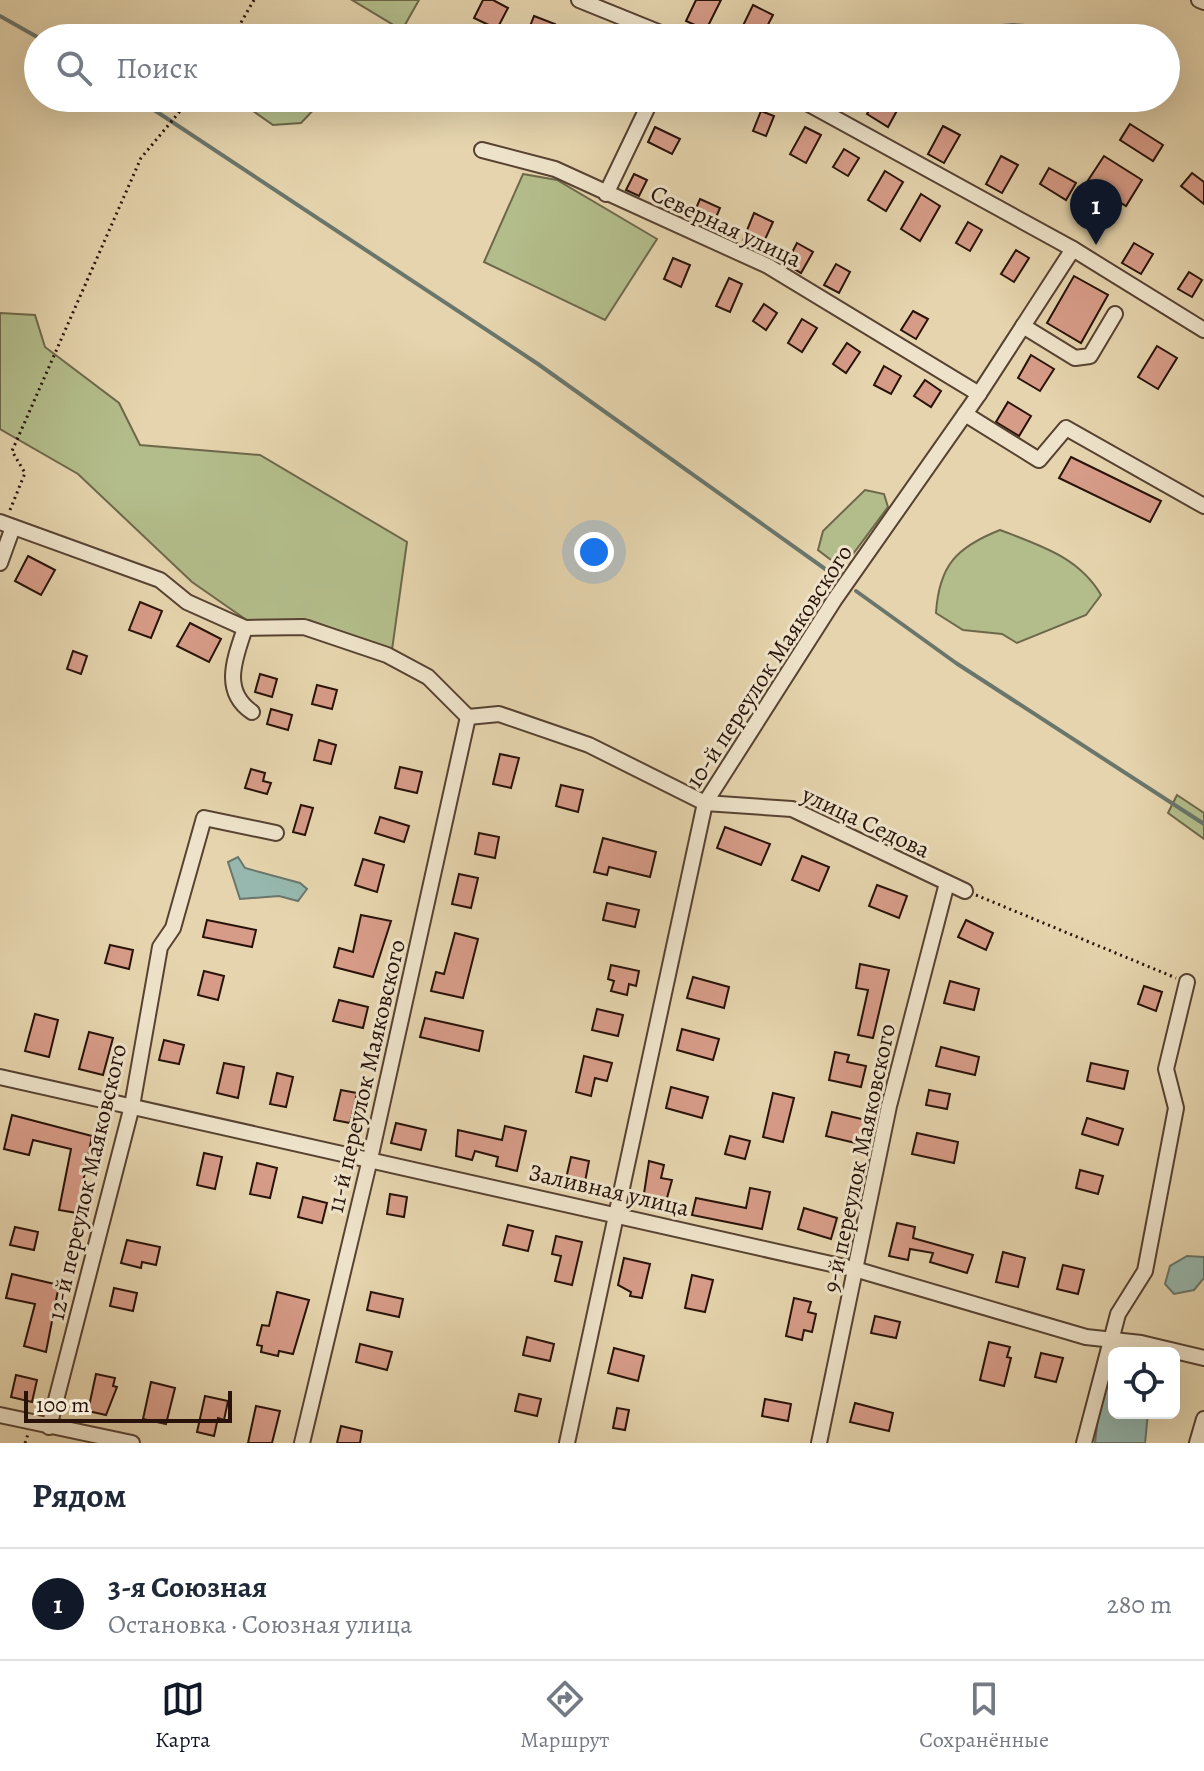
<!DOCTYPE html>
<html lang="ru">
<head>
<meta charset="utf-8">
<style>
  body { margin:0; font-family:Alegreya,serif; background:#f6f6f7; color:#1f2937 }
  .controls { position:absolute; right:24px; bottom:24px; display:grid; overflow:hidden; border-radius:12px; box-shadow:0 8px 32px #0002 }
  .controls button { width:72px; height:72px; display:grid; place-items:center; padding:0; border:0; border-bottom:2px solid #e0e1e3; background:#fff; color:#1f2937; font:40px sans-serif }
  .scale { position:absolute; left:24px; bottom:20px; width:208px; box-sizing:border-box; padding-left:8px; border:4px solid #281209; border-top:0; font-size:22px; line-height:28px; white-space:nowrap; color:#281209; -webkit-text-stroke:6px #eee3ca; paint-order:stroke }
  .you { position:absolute; left:594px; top:552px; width:28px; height:28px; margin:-20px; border:6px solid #fff; border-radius:50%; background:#1a73e8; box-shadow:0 0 0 12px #1a73e833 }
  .badge { display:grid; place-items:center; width:52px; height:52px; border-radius:50%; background:#111827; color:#fff; font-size:26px; font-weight:700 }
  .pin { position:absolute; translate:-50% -66px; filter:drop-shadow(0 2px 4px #0008) }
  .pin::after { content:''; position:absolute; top:42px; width:28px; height:24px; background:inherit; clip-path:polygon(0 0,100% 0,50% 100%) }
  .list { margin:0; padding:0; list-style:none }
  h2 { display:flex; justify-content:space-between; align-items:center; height:104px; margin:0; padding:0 32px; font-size:34px }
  h2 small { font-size:26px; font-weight:400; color:#747a83 }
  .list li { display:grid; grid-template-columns:52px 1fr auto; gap:24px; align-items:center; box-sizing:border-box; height:112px; padding:0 32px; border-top:2px solid #e0e1e3 }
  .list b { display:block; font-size:30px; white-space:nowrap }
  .list p { margin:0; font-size:26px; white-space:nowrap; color:#747a83 }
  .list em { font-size:26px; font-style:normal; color:#747a83 }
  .icon { flex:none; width:44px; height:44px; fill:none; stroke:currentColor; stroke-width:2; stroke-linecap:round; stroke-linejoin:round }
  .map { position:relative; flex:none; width:1204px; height:1443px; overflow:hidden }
  .search { position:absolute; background:#fff; box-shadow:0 8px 32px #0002; left:24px; right:24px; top:24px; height:88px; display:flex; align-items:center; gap:20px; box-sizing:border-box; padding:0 28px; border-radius:44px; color:#747a83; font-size:30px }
  .sheet { height:216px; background:#fff }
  nav { display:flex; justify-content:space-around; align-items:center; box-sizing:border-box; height:112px; border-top:2px solid #e0e1e3; background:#fff; font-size:22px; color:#747a83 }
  nav a { display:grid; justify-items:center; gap:4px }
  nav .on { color:#111827 }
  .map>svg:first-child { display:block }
  .green { fill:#b3bd8b; stroke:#6e684a; stroke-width:2 }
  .water { fill:#96b8ae; stroke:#6a766c; stroke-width:2 }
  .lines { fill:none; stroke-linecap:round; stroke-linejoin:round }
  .stream { stroke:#6a766c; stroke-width:4 }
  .building { fill:#d79c88; stroke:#281209; stroke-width:2 }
  .minor-casing { stroke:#574232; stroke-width:18 }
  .path { stroke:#281209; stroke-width:3; stroke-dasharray:2 4; stroke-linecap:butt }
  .minor { stroke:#eee3ca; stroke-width:14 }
  .labels { text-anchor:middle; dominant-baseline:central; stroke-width:6; stroke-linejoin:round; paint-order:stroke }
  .street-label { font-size:24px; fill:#281209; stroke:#eee3ca }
</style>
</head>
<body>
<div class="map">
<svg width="1204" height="1443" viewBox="0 0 1204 1443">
  <rect width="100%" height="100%" fill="#e5d4ad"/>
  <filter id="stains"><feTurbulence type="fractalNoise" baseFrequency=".0025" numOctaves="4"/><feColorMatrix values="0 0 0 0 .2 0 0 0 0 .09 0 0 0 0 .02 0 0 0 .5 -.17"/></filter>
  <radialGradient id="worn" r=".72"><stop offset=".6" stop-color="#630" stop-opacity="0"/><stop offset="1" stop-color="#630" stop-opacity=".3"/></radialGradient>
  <g class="green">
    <polygon points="352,0 419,0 402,30"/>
    <polygon points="246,98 317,98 319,104 301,123 273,125 243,104"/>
    <polygon points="523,174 557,180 657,239 605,320 484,262"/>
    <polygon points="0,313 35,315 45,347 119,403 140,445 260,455 407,542 392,650 309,620 248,621 192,582 78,474 0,429"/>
    <polygon points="865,490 884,494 888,507 853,554 839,566 818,550 823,531"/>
    <path d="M1000,530c39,15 79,27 101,65l-15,20 -69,28 -15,-9 -39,-4 -27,-17c3,-48 21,-66 64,-83z"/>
    <polygon points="1177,795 1204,813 1204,839 1168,813"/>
  </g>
  <g class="water">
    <polygon points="1013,24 1061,28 1076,38 995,38 988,26"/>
    <polygon points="238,857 245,868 300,883 307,889 298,901 279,896 240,899 228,862"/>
    <polygon points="1187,1256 1204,1257 1204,1278 1194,1290 1174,1294 1165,1284 1170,1266"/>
    <polygon points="1112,1380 1114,1413 1148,1413 1145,1443 1095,1443 1100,1400"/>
  </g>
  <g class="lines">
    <g class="stream">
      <polyline points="0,16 39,38"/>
      <polyline points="136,98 538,364 835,576"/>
      <polyline points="856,591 956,663 1204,824"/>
    </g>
  </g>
  <g class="building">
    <polygon points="483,0 493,0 508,8 497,29 474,18"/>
    <polygon points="696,0 721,0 706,30 686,21"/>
    <polygon points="753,5 773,15 761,38 737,38"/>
    <polygon points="534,16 555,24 550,38 527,34"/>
    <polygon points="876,98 888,98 900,105 888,127 867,114"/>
    <polygon points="761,111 774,116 766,136 753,131"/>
    <polygon points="1130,124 1163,145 1153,161 1120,140"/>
    <polygon points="943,126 960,135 944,163 928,154"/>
    <polygon points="655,127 680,139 672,154 648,142"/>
    <polygon points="805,127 821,135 806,163 790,154"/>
    <polygon points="844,149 859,158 848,176 833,167"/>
    <polygon points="1001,156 1018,165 1002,193 986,184"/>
    <polygon points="1104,156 1142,180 1126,206 1087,182"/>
    <polygon points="1049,168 1076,183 1066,200 1040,184"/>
    <polygon points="885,171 903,182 886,211 868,200"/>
    <polygon points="1192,173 1204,182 1204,204 1181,186"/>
    <polygon points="634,174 647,180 639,196 626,190"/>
    <polygon points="921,194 940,206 920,241 901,229"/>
    <polygon points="700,199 720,208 711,229 691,220"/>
    <polygon points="754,213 773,222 761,248 743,240"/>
    <polygon points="968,222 982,230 970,251 956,243"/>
    <polygon points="797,243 813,252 801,273 786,264"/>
    <polygon points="1134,243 1153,254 1141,274 1122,263"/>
    <polygon points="1016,250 1029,258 1014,282 1001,274"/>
    <polygon points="673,258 690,265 681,287 664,279"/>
    <polygon points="836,264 850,272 839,293 824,285"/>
    <polygon points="1189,272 1202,280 1192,297 1178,289"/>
    <polygon points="1074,276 1108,295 1081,343 1047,323"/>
    <polygon points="729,278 742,284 730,312 716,306"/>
    <polygon points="764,304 777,313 766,330 753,321"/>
    <polygon points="913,311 928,319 916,339 901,330"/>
    <polygon points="802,319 817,328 802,352 788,343"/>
    <polygon points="847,343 860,352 846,373 833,364"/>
    <polygon points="1157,346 1177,358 1158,389 1138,377"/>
    <polygon points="1031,355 1054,369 1040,391 1018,378"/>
    <polygon points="884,366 901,376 891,394 874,385"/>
    <polygon points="925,380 941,391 931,407 914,396"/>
    <polygon points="1008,402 1031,416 1019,436 996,422"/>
    <polygon points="1071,457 1161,501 1150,522 1059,478"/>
    <polygon points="28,556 55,570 41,595 15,581"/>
    <polygon points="140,602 162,611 151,638 129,630"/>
    <polygon points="190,623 221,639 209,662 177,646"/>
    <polygon points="73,651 87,656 81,674 67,669"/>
    <polygon points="260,674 277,679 272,697 255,692"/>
    <polygon points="317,685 337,690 332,709 312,704"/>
    <polygon points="271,709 292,715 288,730 267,724"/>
    <polygon points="319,740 336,745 331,764 314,760"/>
    <polygon points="500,754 519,758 511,788 493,784"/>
    <polygon points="400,767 422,772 417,793 395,788"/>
    <polygon points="251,769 265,773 263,781 271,783 267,794 245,788"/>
    <polygon points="561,785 583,790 578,812 556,806"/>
    <polygon points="301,805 313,808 305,835 293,832"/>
    <polygon points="380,817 409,826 404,842 375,833"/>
    <polygon points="725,827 770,844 761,865 717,848"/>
    <polygon points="479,833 499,837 495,858 475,854"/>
    <polygon points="603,838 656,852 650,877 609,867 607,875 594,872"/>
    <polygon points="802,856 829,867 819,891 792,880"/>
    <polygon points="363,859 384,865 377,892 355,885"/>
    <polygon points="459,874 478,878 471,908 452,904"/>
    <polygon points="877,885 907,896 899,918 869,906"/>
    <polygon points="607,903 639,910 635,927 603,920"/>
    <polygon points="361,915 391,921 373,977 334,967 339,948 353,952"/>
    <polygon points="207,920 256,930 252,947 203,937"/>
    <polygon points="966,920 993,933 986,950 958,937"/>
    <polygon points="455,933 478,939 463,998 431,991 436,972 444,974"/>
    <polygon points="110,945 133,950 129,969 105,963"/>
    <polygon points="860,964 889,970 873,1038 858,1035 868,990 856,988"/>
    <polygon points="611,965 639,971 636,986 629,984 627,995 611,991 614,981 608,979"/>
    <polygon points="204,971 224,976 218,1000 198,995"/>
    <polygon points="693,977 729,987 724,1008 687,998"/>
    <polygon points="950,981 979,989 974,1010 944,1003"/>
    <polygon points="1144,986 1162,992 1156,1011 1138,1004"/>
    <polygon points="339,1000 368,1007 363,1028 333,1021"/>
    <polygon points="597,1009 623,1015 618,1036 592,1030"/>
    <polygon points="35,1014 58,1020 49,1057 25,1051"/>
    <polygon points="425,1018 483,1031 479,1051 420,1037"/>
    <polygon points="682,1029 719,1039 713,1060 677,1050"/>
    <polygon points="89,1032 113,1038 103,1075 79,1069"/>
    <polygon points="164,1040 184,1045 179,1064 159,1060"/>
    <polygon points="941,1047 979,1057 975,1075 936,1066"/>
    <polygon points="835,1052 849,1055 847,1062 866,1066 861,1087 829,1080"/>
    <polygon points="584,1056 612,1063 607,1081 595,1078 591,1096 576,1092"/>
    <polygon points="224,1063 244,1067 238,1098 217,1093"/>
    <polygon points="1091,1063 1128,1071 1124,1089 1087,1081"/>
    <polygon points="277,1073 293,1077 286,1107 270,1104"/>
    <polygon points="671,1087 708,1097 702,1118 666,1108"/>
    <polygon points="341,1090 357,1093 350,1123 334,1120"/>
    <polygon points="929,1090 950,1094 947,1109 926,1105"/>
    <polygon points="773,1093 794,1098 783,1142 763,1137"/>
    <polygon points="832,1112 870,1121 864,1145 826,1136"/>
    <polygon points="12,1115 92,1136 77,1213 59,1210 71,1149 33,1140 29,1155 4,1149"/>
    <polygon points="1087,1118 1123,1129 1118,1145 1082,1134"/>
    <polygon points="396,1123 426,1130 421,1150 391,1143"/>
    <polygon points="505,1126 526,1131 517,1171 496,1166 498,1157 475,1151 472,1160 456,1156 458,1130 502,1140"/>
    <polygon points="917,1133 958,1142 954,1163 912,1154"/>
    <polygon points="730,1136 750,1141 745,1159 725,1154"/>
    <polygon points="204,1153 222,1157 215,1189 197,1185"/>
    <polygon points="571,1157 589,1161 584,1187 565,1183"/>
    <polygon points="649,1161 664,1165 661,1178 672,1180 665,1205 643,1200"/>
    <polygon points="257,1163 277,1168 270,1198 250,1194"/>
    <polygon points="1080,1170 1103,1176 1098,1194 1076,1188"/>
    <polygon points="750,1188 770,1192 762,1229 692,1215 696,1198 746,1208"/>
    <polygon points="390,1194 407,1197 404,1217 387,1214"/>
    <polygon points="303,1197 327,1203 322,1223 298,1217"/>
    <polygon points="804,1208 837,1218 831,1239 798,1229"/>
    <polygon points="897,1223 915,1227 913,1238 973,1255 967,1273 930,1262 933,1253 910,1249 908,1260 889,1256"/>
    <polygon points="508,1225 533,1231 528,1251 503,1245"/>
    <polygon points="15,1227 38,1232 34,1250 10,1245"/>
    <polygon points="556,1236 582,1242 572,1285 555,1281 561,1256 552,1254"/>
    <polygon points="127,1240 160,1247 156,1265 142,1262 141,1268 121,1263"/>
    <polygon points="1003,1252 1025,1258 1018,1287 996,1282"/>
    <polygon points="624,1258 650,1264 642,1298 630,1296 631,1292 618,1285"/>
    <polygon points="1063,1265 1084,1270 1078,1294 1057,1289"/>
    <polygon points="12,1274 59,1285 46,1352 24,1346 35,1304 6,1298"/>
    <polygon points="692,1275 713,1280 705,1312 685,1308"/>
    <polygon points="114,1288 137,1293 133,1311 110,1306"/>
    <polygon points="277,1292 309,1300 293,1354 279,1351 278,1356 261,1352 262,1346 257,1345 262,1325 269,1326"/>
    <polygon points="371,1292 403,1299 399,1317 367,1310"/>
    <polygon points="794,1298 811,1302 808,1312 816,1314 812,1332 804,1330 802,1340 786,1336"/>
    <polygon points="875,1316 900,1322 896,1338 871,1333"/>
    <polygon points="527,1337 554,1344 550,1361 523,1355"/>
    <polygon points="989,1342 1010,1347 1007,1357 1011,1358 1004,1386 980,1380"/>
    <polygon points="360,1344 392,1352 387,1370 356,1362"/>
    <polygon points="614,1348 644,1356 638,1381 608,1373"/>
    <polygon points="1041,1353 1063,1358 1056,1382 1035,1377"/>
    <polygon points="96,1374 115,1378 113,1386 117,1387 106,1415 88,1411"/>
    <polygon points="16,1375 37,1380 32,1402 11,1397"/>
    <polygon points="151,1382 175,1388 166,1424 143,1419"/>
    <polygon points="519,1394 541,1399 537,1416 515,1411"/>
    <polygon points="205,1396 228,1401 224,1420 218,1418 214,1436 197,1432"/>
    <polygon points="765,1399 791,1404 788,1421 762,1416"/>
    <polygon points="855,1403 893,1413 889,1431 850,1422"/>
    <polygon points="256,1406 280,1411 272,1443 248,1443"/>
    <polygon points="617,1408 629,1410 625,1430 613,1428"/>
    <polygon points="341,1426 362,1431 360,1443 337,1443"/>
  </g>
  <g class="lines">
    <defs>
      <g id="minor">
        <polyline points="579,0 673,38"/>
        <polyline points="1199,0 1204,2"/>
        <polyline points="798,98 1073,249 1204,330"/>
        <polyline points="482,150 555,169 768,266 979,394"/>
        <polyline points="606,194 652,98"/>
        <polyline points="1023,326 1075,358 1090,356 1115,314"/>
        <polyline points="965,414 1039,460 1066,428 1204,506"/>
        <polyline points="0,522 160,580 187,602 245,628 304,627 387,655 428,677 468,717"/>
        <polyline points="0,563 13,527"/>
        <path d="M245,628c-10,30 -24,63 7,84"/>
        <polyline points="468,717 499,714 589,745 705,803 792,809 965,891"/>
        <polyline points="0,1077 858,1270 1086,1337 1141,1343 1204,1358"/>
        <polyline points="0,1415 132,1443"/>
        <polyline points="49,1427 132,1106 160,947 173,928 204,818 276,833"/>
        <polyline points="302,1443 370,1159 468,717"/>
        <polyline points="567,1443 705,803 835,599 979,394 1073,249"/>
        <polyline points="819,1443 889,1106 947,883"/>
        <polyline points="1084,1443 1118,1314 1145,1271 1176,1108 1166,1069 1187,982"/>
        <polyline points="1197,1443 1204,1419"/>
      </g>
    </defs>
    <use href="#minor" class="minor-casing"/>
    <g class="path">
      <polyline points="232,38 254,0"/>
      <polyline points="10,510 25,473 12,451 141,158 191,98"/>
      <polyline points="976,895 1176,978"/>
      <polyline points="25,1443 28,1434"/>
    </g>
    <use href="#minor" class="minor"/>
  </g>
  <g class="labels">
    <g class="street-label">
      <text transform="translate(726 226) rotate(25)">Северная улица</text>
      <text transform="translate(769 666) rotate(-57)">10-й переулок Маяковского</text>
      <text transform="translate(866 822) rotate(25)">улица Седова</text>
      <text transform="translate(366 1076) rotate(-77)">11-й переулок Маяковского</text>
      <text transform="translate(859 1158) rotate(-78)">9-й переулок Маяковского</text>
      <text transform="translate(87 1182) rotate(-77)">12-й переулок Маяковского</text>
      <text transform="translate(609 1190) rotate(13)">Заливная улица</text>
    </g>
  </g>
  <rect width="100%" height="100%" filter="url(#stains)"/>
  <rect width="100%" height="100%" fill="url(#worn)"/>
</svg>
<div class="controls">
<button><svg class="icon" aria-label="locate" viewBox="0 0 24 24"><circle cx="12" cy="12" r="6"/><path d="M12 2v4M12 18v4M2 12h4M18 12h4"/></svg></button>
</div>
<div class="scale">100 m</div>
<div class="you"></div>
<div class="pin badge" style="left:1096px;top:245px">1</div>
<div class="search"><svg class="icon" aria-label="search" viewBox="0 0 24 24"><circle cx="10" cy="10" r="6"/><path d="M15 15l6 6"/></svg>Поиск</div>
</div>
<section class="sheet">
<h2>Рядом<small></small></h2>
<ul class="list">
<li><span class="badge">1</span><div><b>3-я Союзная</b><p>Остановка · Союзная улица</p></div><em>280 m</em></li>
</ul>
</section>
<nav>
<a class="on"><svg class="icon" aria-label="map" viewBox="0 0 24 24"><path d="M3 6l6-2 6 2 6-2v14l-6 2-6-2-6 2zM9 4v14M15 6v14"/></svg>Карта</a>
<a><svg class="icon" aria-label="directions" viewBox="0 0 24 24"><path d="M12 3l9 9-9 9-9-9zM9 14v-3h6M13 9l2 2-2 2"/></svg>Маршрут</a>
<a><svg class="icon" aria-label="saved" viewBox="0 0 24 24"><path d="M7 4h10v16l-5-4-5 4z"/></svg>Сохранённые</a>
</nav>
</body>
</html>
